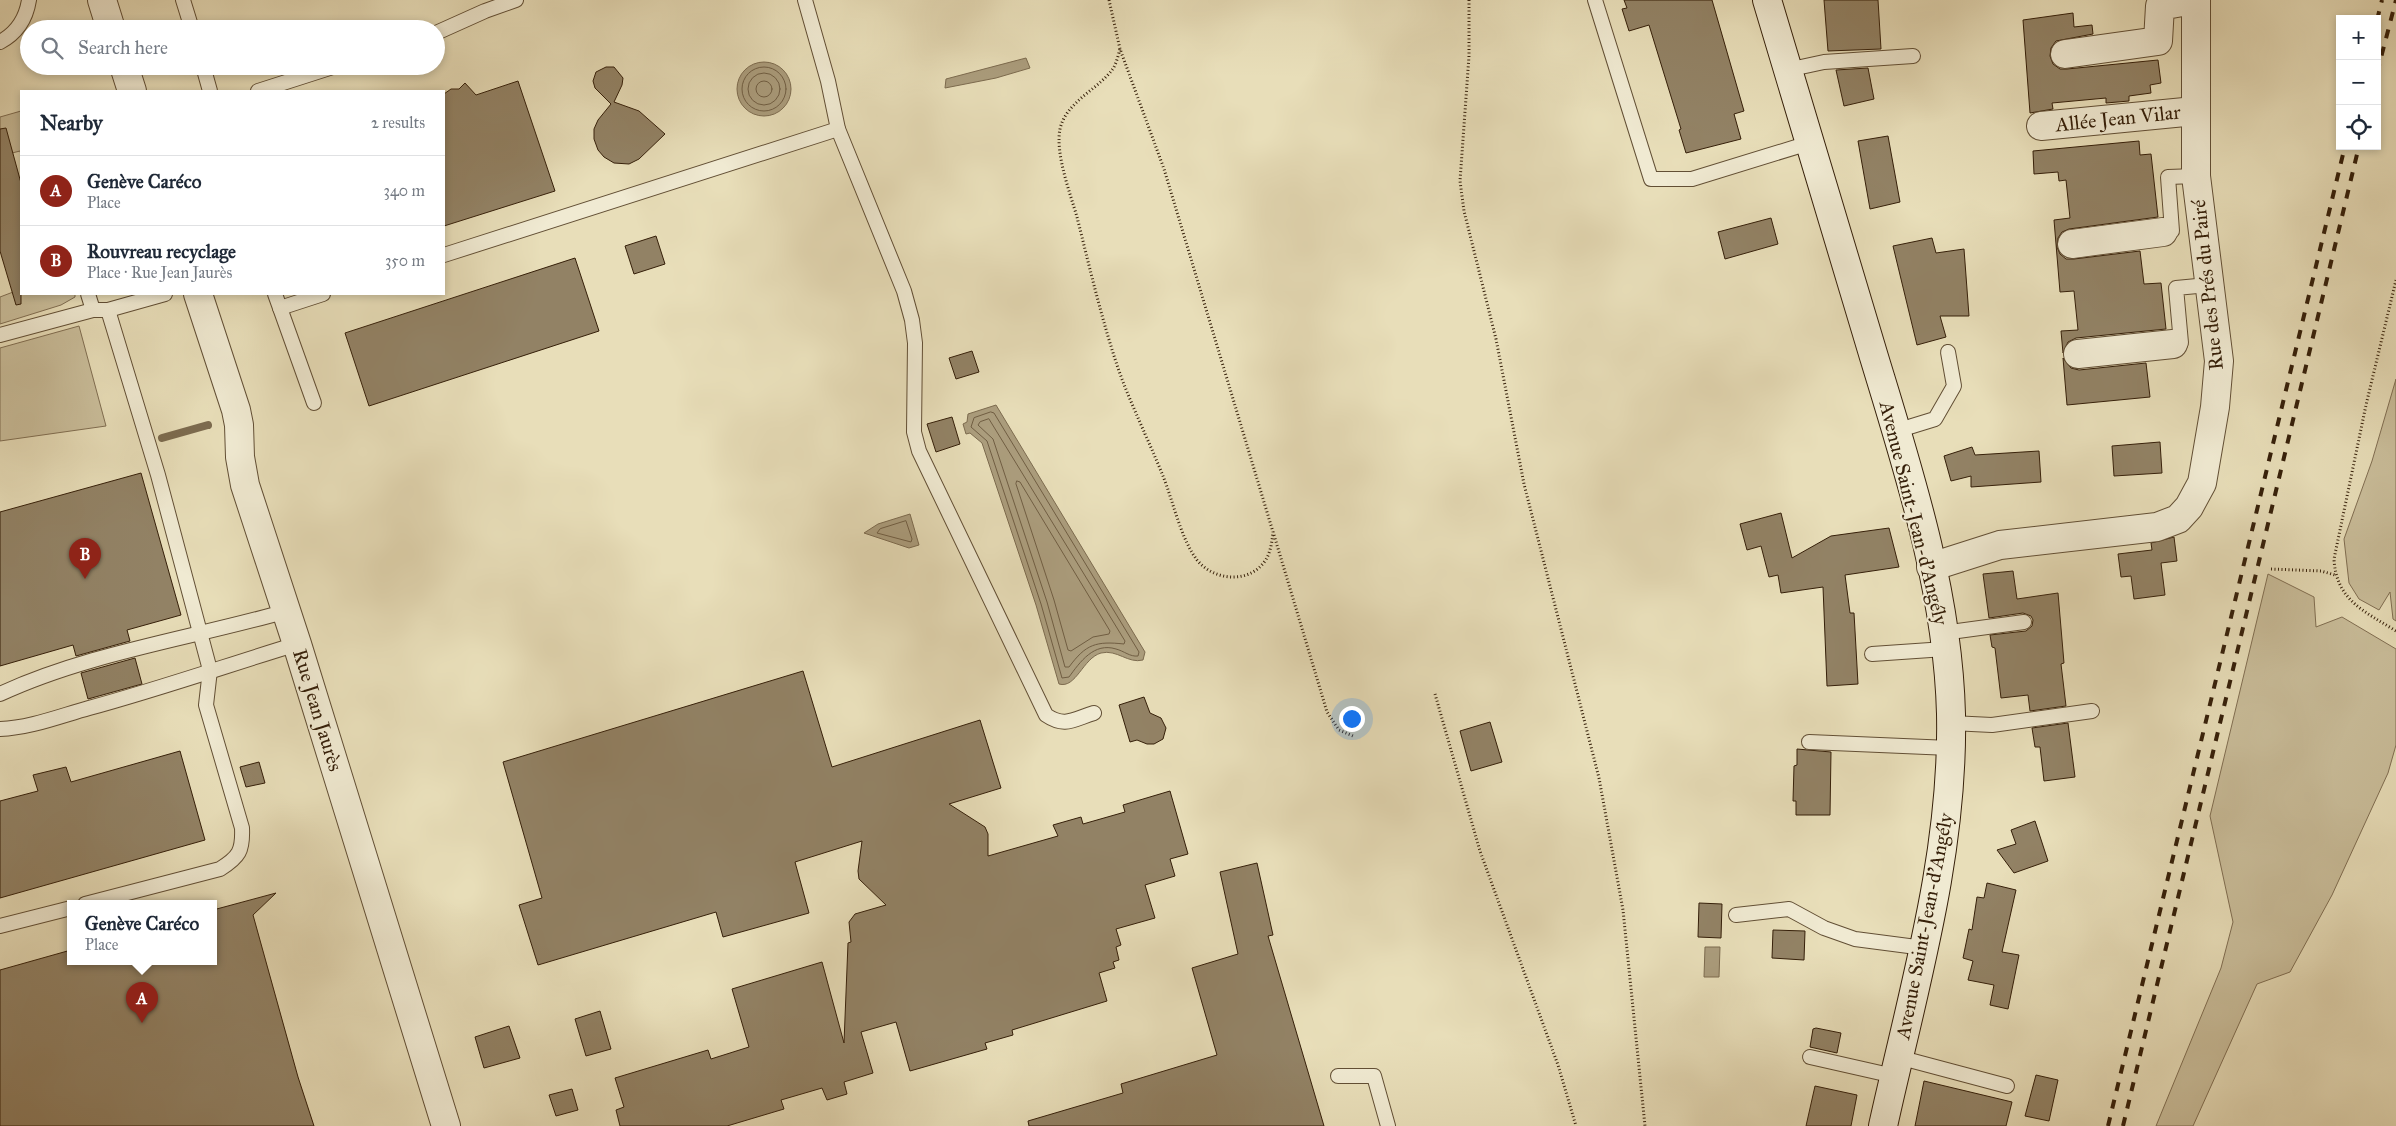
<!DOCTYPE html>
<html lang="en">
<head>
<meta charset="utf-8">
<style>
  body { margin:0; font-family:"IM FELL Great Primer",serif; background:#f6f6f7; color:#1f2937 }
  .controls { position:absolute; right:15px; top:15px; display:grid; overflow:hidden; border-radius:0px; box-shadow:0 2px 8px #0003 }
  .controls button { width:45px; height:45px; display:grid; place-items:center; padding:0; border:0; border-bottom:1px solid #e0e1e3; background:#fff; color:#1f2937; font:25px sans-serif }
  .you { position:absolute; left:1351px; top:718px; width:18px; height:18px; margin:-12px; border:4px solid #fff; border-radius:50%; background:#1a73e8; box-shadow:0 0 0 8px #1a73e833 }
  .badge { display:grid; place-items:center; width:32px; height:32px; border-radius:50%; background:#8f2418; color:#fff; font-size:16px; font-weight:700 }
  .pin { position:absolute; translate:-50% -41px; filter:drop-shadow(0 1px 2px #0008) }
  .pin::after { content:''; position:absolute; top:26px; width:18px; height:15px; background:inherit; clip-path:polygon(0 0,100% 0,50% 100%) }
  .popup { position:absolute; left:67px; top:900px; width:150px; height:65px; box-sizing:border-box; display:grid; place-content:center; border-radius:0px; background:#fff; filter:drop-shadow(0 1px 4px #0005); font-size:16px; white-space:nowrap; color:#747a83 }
  .popup b { font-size:19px; color:#1f2937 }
  .popup::after { content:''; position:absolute; left:50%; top:100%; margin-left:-10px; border:10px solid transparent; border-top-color:#fff }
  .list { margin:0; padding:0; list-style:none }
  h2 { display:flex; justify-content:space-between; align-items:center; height:65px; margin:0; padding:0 20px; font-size:21px }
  h2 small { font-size:16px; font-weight:400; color:#747a83 }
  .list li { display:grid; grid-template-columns:32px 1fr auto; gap:15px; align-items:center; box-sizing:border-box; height:70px; padding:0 20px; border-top:1px solid #e0e1e3 }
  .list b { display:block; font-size:19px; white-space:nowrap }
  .list p { margin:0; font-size:16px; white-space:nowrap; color:#747a83 }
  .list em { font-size:16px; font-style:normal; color:#747a83 }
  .icon { flex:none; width:28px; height:28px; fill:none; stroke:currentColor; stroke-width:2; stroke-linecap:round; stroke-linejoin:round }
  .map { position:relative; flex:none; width:2396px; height:1126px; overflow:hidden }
  .search { position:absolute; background:#fff; box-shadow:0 2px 8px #0003; left:20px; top:20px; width:425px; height:55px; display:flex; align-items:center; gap:12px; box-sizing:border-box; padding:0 18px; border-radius:28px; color:#747a83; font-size:19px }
  .panel { position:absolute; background:#fff; box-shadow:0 2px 8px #0003; left:20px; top:90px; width:425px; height:205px; border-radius:0px }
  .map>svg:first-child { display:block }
  .green { fill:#cabe9b; stroke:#806e52 }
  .water { fill:#ab9d7d; stroke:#7c6b4f }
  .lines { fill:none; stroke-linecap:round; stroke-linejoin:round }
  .shore { stroke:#705e43; stroke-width:1 }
  .stream { stroke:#7c6b4f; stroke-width:8 }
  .building { fill:#928265; stroke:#351f09 }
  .service-casing { stroke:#624f35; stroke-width:16 }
  .minor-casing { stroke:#624f35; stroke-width:30 }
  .tertiary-casing { stroke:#624f35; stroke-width:30 }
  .secondary-casing { stroke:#351f09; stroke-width:30 }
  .path { stroke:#351f09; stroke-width:3; stroke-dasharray:1 2.5; stroke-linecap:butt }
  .service { stroke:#f0ead2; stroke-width:14 }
  .minor { stroke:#f0ead2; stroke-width:28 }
  .tertiary { stroke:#f0ead2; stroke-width:28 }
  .secondary { stroke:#f0ead2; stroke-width:28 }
  .rail { stroke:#351f09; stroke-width:4; stroke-dasharray:9 9; stroke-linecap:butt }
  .labels { text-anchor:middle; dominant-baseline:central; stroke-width:4; stroke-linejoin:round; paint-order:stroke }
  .street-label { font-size:20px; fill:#351f09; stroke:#f0ead2 }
</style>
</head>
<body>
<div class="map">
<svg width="2396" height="1126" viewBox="0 0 2396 1126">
  <rect width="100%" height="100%" fill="#e8deb9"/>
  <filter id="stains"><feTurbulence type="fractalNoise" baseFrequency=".004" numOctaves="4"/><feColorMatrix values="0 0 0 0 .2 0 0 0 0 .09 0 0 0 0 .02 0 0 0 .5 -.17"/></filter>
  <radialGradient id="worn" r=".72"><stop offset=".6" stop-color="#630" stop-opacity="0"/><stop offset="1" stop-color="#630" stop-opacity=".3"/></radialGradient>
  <g class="green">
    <polygon points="21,111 21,155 20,151 0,156 0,117"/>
    <polygon points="21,289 21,294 75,294 75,297 61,305 0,324 0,297"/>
    <polygon points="79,326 106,426 0,441 0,348"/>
    <polygon points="2396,379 2396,621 2393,619 2390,592 2379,610 2359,599 2349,583 2344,539 2372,461"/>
    <polygon points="2268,574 2314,597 2316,627 2342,617 2396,649 2396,745 2388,773 2332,895 2290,972 2257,984 2193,1126 2156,1126 2221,968 2233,922 2210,816"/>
  </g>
  <g class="water">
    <polygon points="1026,58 1030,68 996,78 945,88 946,79"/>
    <circle cx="764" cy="89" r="27"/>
    <path d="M996,405l149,247 -2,8c-15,4 -26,-11 -42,-7 -18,5 -25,36 -42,31l-23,-79 -54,-162 -12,-10 -4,1 -3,-10 4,-2 1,-8z"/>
    <polygon points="910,514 919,545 909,548 864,533 878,524"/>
    <polygon points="1705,947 1720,947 1719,977 1704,977"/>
  </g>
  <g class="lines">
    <g class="shore">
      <circle cx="764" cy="89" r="22"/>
      <circle cx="764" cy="89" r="16"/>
      <circle cx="764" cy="89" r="8"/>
      <path d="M991,412l3,1 145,239 -1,4c-8,1 -14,-5 -22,-7 -22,-7 -36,13 -47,28l-7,1 -21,-74 -54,-163 -16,-14 3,-9z"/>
      <path d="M989,419l136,222 -1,3c-28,-3 -38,0 -55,23h-4l-18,-65 -54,-163 -15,-14 2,-3z"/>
      <polygon points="1017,481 1020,482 1110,631 1109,634 1093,637 1071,651 1068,650 1054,600 1016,484"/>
      <polygon points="906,521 912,539 911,542 877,533 880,529"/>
    </g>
    <polyline class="stream" points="162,438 208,425"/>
  </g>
  <g class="building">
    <polygon points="1624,0 1712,0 1744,111 1734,114 1741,139 1686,153 1679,130 1681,129 1649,25 1629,31 1622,9 1627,8"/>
    <polygon points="1824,0 1878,0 1881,49 1828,51"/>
    <polygon points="2073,13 2074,27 2092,25 2093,34 2056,41 2051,48 2050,56 2053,64 2060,69 2067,69 2158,60 2161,83 2150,85 2151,93 2129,96 2129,101 2106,103 2106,98 2052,103 2053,109 2030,113 2023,20"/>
    <polygon points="606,67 614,67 623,78 622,85 614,102 639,111 665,134 639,159 629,164 614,163 604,157 598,150 594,139 594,129 598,120 611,104 595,88 593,81 596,72"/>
    <polygon points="1868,68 1874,99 1844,106 1836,70"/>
    <polygon points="518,81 555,191 444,226 444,94 451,89 459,89 465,83 476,95"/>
    <polygon points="6,128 21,183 21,304 16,305 0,251 0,129"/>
    <polygon points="1888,136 1900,202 1870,209 1858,141"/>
    <polygon points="2139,141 2140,155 2151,154 2158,217 2069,229 2062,232 2058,238 2057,247 2060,254 2066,259 2074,259 2140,251 2144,284 2161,283 2166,329 2076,338 2068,342 2063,353 2061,331 2078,330 2074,291 2060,292 2054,220 2070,218 2066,180 2059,181 2058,172 2034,174 2033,151"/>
    <polygon points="1771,218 1778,244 1725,259 1718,232"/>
    <polygon points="656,236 665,264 634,274 625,246"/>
    <polygon points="1932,238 1936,253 1964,249 1969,316 1940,316 1946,337 1917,345 1893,246"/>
    <polygon points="575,258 599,331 369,406 345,333"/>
    <polygon points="972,351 979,372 956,379 949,358"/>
    <polygon points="2063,358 2071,368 2079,370 2146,363 2150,397 2067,405"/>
    <polygon points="952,417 960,444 936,452 927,424"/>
    <polygon points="2160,442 2162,473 2114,476 2112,446"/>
    <polygon points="1972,447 1975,455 2039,451 2041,482 1971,487 1971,476 1951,481 1944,456"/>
    <polygon points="141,473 181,615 127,630 130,641 76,656 73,645 0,666 0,512"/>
    <polygon points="1781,513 1792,558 1831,536 1889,528 1899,567 1845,575 1850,613 1854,613 1858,684 1827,686 1823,587 1781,593 1778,575 1769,577 1761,546 1747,550 1740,524"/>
    <polygon points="2174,537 2177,561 2161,563 2165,595 2134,599 2131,576 2121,577 2118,554 2152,550 2151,543"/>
    <polygon points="2013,571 2017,599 2058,593 2064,663 2061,664 2066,706 2030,711 2028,695 2001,698 1995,648 1992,647 1990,635 2026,631 2032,626 2033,620 2031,616 2023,613 1989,618 1983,574"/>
    <polygon points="135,658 142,684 88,699 81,673"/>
    <polygon points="803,671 832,767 980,720 1001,788 949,804 985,827 988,834 988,856 1058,836 1053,825 1081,817 1083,824 1125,812 1123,805 1170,791 1188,854 1170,859 1175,876 1145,885 1155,918 1116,929 1121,945 1116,947 1119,960 1113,962 1115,968 1099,973 1107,1001 1012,1030 1013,1035 985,1043 987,1049 910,1071 896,1022 861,1032 873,1073 844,1082 847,1094 827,1100 822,1088 781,1100 784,1109 727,1126 620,1126 616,1110 624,1107 615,1078 708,1050 711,1059 749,1047 732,989 822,962 844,1043 848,943 851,942 849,922 855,914 886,905 859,879 858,871 862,841 795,862 809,913 723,937 716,912 538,965 519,905 542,898 503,762"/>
    <polygon points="1144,697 1150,713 1161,718 1166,728 1163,739 1154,744 1147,744 1137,740 1130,742 1119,705"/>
    <polygon points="1490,722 1502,762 1471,771 1460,731"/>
    <polygon points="2068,723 2075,777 2044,781 2040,747 2035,747 2032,728"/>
    <polygon points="1797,749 1831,752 1830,815 1796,815 1796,801 1793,801 1794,766 1797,765"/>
    <polygon points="180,751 205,840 0,898 0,801 38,791 33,775 66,767 71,782"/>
    <polygon points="259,762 265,783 246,787 240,767"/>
    <polygon points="2035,821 2048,861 2014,873 1997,850 2016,844 2011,830"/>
    <polygon points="1257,863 1273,935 1268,936 1324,1126 1029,1126 1028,1121 1123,1093 1121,1084 1217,1055 1192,968 1238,954 1220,872"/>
    <polygon points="1987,883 2016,890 2002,952 2019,955 2008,1009 1990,1005 1994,985 1968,980 1973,961 1963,958 1969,929 1972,930 1977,897 1984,898"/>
    <polygon points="276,893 253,915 298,1077 314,1126 0,1126 0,970 71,950 71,962 213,962 213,910"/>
    <polygon points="1699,903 1722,904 1721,938 1698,937"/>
    <polygon points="1773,930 1805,931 1804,960 1772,958"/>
    <polygon points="600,1011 611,1049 586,1056 575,1019"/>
    <polygon points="509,1026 520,1058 484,1068 475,1037"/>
    <polygon points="1816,1028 1841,1033 1837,1053 1810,1047 1813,1029"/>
    <polygon points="2036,1075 2058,1080 2049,1121 2025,1116"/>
    <polygon points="1924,1081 2012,1102 2006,1126 1915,1126"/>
    <polygon points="1815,1086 1857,1095 1851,1126 1806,1126"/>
    <polygon points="572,1089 578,1110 556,1116 549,1095"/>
  </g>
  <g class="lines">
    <defs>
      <g id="service">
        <polyline points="183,0 192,29"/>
        <path d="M805,0l23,81 10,48 66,162 8,29 3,23 -1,89 5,19 127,264c19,13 28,4 48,-2"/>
        <polyline points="1595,0 1651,179 1692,179 1809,143"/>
        <polyline points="436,33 485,11 516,0"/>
        <path d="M0,42c17,-9 26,-23 29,-42"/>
        <polyline points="203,66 210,91"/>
        <polyline points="1787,70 1824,62 1913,56"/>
        <polyline points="258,91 336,66"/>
        <polyline points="2163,232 2172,231 2168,177 2196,176"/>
        <polyline points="444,255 838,129"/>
        <polyline points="88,294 93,310"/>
        <polyline points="275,294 314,403"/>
        <polyline points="280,308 323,294"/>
        <polyline points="108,310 165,294"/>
        <path d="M0,335l93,-25h15l50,165 52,195 -4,35 36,123c1,23 -3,29 -22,41l-135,35"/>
        <polyline points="2173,344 2181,343 2176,288 2208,285"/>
        <polyline points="1896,431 1935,419 1954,386 1948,352"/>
        <polyline points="1943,633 2024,622"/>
        <polyline points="1872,654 1945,649"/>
        <path d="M0,694c88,-41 193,-56 287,-83"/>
        <polyline points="1951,723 1992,725 2092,711"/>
        <path d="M0,729c30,-1 60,-13 89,-21 70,-19 139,-43 208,-64"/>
        <polyline points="1809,742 1950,748"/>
        <polyline points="1736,915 1789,909 1824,928 1855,939 1924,948"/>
        <polyline points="0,926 71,908"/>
        <polyline points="1810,1057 1894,1076"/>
        <polyline points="1898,1057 2007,1086"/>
        <polyline points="1338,1076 1374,1076 1388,1126"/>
      </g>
      <g id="minor">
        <polyline points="2065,54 2158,41 2160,6 2193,0"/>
        <polyline points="2041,126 2195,111"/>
        <polyline points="2072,244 2163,232"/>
        <polyline points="2078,354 2173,344"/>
        <polyline points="1931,567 2000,545 2157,527 2178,519 2189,507 2202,483 2215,407 2219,361 2196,176 2196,0"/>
      </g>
      <g id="tertiary">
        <polyline points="102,0 111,29"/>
        <polyline points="124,66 132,91"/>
        <polyline points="198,294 236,410 239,425 240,457 245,485 297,644 446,1126"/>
      </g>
      <path id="secondary" d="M1767,0c35,119 71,238 107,357 35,115 74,235 77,357 3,141 -38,276 -68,412"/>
    </defs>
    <use href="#service" class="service-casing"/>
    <use href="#minor" class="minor-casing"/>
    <use href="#tertiary" class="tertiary-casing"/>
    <use href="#secondary" class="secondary-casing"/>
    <g class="path">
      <path d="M1109,0l11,49 44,120 109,363c-1,9 -2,20 -8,29 -16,23 -51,20 -68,-1 -16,-21 -24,-59 -34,-84 -14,-35 -31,-69 -44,-105 -17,-50 -29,-102 -42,-154 -7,-24 -22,-64 -17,-88 6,-27 37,-39 52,-59 4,-5 6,-14 8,-21"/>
      <polyline points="1469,0 1469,56 1460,181 1464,211 1496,339 1524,484 1599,778 1623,910 1645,1126"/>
      <path d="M2396,280l-30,125 -32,154c2,41 30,52 62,72"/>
      <polyline points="1274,535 1327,712 1339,730 1353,736"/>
      <polyline points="2271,569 2321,571 2335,575"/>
      <polyline points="1435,694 1480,851 1558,1065 1576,1126"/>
    </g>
    <use href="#service" class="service"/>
    <use href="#minor" class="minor"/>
    <use href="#tertiary" class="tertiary"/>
    <use href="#secondary" class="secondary"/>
    <g class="rail">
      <polyline points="2377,20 2382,0"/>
      <polyline points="2377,73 2396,0"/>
      <polyline points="2108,1126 2345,146"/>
      <polyline points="2123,1126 2359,146"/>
    </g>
  </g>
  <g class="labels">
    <g class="street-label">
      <text transform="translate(2118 118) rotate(-6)">Allée Jean Vilar</text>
      <text transform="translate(2207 285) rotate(-96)">Rue des Prés du Pairé</text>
      <text transform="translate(1914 513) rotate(76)">Avenue Saint-Jean-d'Angély</text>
      <text transform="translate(318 710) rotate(73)">Rue Jean Jaurès</text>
      <text transform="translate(1924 926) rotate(-79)">Avenue Saint-Jean-d'Angély</text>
    </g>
  </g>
  <rect width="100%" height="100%" filter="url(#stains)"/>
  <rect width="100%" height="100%" fill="url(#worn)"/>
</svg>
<div class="controls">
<button>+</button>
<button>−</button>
<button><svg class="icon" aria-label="locate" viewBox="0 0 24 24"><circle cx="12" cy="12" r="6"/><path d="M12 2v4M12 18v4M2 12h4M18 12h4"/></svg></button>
</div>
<div class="you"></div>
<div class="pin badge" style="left:142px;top:1023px">A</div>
<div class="popup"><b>Genève Caréco</b>Place</div>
<div class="pin badge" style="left:85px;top:579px">B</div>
<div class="search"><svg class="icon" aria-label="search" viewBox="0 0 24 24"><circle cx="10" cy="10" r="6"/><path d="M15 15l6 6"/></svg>Search here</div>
<section class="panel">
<h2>Nearby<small>2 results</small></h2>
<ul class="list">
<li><span class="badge">A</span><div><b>Genève Caréco</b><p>Place</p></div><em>340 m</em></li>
<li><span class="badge">B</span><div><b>Rouvreau recyclage</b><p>Place · Rue Jean Jaurès</p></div><em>350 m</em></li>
</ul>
</section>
</div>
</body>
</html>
